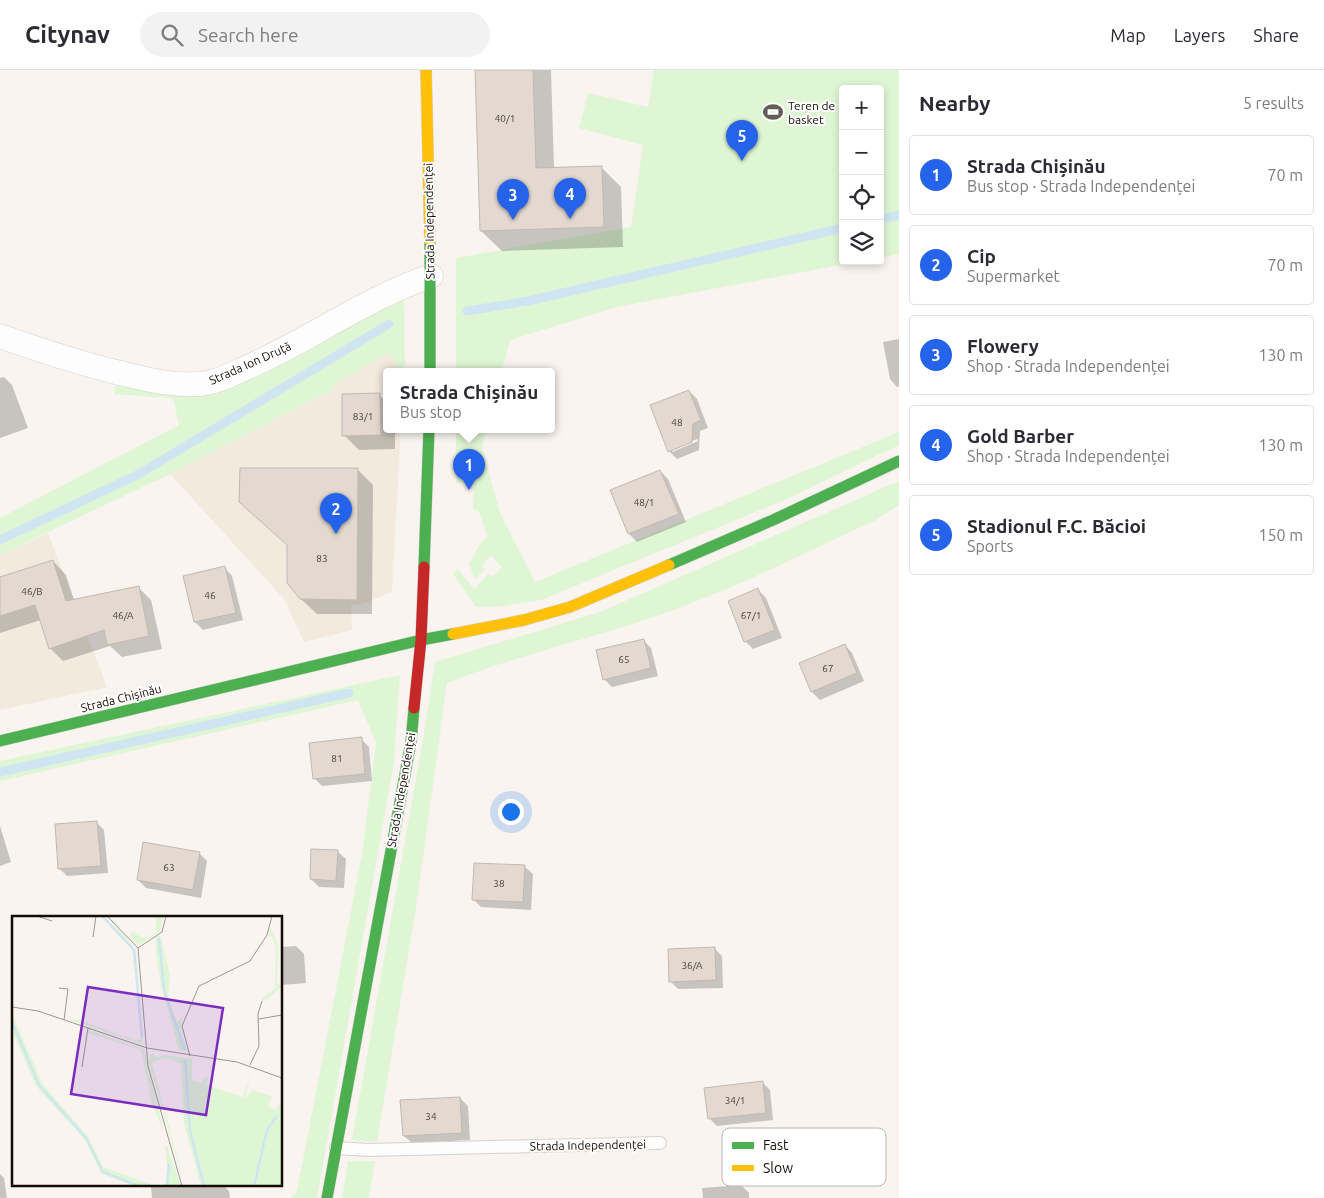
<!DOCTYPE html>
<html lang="en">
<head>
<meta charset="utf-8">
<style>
  body { margin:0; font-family:Ubuntu,sans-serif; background:#f2f2f3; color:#2b2b33 }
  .controls { position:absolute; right:15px; top:15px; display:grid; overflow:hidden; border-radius:5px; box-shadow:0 2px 8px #0003 }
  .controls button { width:45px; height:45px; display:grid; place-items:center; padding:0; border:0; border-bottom:1px solid #e1e1e2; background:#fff; color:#2b2b33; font:25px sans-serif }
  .you { position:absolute; left:510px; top:741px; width:18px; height:18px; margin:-12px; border:4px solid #fff; border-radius:50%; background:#1a73e8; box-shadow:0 0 0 8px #1a73e833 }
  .badge { display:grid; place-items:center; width:32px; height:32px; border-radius:50%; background:#2563eb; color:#fff; font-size:16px; font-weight:700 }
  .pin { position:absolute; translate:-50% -41px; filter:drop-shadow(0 1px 2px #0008) }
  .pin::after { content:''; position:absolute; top:26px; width:18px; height:15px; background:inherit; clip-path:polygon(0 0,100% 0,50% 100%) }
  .popup { position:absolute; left:383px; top:298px; width:172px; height:65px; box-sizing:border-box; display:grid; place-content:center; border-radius:5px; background:#fff; filter:drop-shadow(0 1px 4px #0005); font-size:16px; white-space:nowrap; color:#7c7c81 }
  .popup b { font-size:19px; color:#2b2b33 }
  .popup::after { content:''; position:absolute; left:50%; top:100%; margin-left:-10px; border:10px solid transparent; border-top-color:#fff }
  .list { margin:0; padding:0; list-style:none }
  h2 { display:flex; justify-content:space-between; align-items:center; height:65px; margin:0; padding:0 20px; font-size:21px }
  h2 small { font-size:16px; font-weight:400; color:#7c7c81 }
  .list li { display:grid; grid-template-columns:32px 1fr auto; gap:15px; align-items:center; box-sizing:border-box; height:80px; margin:0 10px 10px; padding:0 10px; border:1px solid #e1e1e2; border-radius:5px }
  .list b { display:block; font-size:19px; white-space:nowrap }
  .list p { margin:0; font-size:16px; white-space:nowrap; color:#7c7c81 }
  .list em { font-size:16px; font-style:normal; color:#7c7c81 }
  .icon { flex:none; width:28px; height:28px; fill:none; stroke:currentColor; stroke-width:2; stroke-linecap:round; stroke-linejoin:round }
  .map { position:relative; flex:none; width:899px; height:1128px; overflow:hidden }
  header { display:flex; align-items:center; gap:30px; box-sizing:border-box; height:70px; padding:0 25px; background:#fff; border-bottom:1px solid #e1e1e2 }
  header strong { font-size:24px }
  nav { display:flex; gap:28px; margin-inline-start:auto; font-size:18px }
  .search { width:350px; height:45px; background:#f2f2f3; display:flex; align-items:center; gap:12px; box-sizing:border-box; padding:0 18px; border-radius:28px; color:#7c7c81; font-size:19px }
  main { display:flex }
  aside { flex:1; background:#fff }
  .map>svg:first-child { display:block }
  .commercial { fill:#f3eade }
  .green { fill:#dff6d4 }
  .shadow { fill:#0003; fill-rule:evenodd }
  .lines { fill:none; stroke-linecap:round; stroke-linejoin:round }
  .stream { stroke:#d0e5f2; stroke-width:9 }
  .building { fill:#e3d9d1; stroke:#c0b9b3 }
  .lane-casing { stroke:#d6d1ca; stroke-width:14 }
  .street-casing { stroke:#d6d1ca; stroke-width:25 }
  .fast-casing { stroke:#d6d1ca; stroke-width:12 }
  .slow-casing { stroke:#d6d1ca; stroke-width:12 }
  .jam-casing { stroke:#d6d1ca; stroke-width:12 }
  .lane { stroke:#fefdfd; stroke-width:12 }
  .street { stroke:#fefdfd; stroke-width:24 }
  .fast { stroke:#4caf50; stroke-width:11 }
  .slow { stroke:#ffc107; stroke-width:11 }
  .jam { stroke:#c62828; stroke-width:11 }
  .labels { text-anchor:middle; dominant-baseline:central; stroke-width:4; stroke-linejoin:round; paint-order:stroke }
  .number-label { font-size:10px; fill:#48423a }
  .poi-label { font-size:12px; fill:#120c04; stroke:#fff; text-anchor:start }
  .street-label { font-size:12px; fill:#120c04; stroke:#fff }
  .inset-river { fill:none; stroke:#d0e5f2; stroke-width:2.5 }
  .inset-road { fill:none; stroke:#9d9791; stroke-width:1 }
  .view { fill:#7b2cbf; fill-opacity:0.15; stroke:#7b2cbf; stroke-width:2.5 }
  .inset-edge { fill:none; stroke:#120c04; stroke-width:2.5 }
  .key { fill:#fff; stroke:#b8b6b4; stroke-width:1 }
  .key-label { font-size:14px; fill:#120c04 }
</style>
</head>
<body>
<header>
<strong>Citynav</strong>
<div class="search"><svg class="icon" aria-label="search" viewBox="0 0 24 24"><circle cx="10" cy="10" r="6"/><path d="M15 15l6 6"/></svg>Search here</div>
<nav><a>Map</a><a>Layers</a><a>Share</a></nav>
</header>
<main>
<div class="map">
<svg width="899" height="1128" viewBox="0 0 899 1128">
  <rect width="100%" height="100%" fill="#f9f4ef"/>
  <g class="commercial">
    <polygon points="388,283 397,294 397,301 386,301 386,359 399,359 400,374 392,522 362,534 351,535 352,560 304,572 284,529 170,404 333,320 334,314"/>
    <polygon points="48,463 107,617 0,640 0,485"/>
  </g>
  <g class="green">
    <polygon points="654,0 899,0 899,184 880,188 880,19 843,19 843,191 861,191 617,237 510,270 502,301 456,301 456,188 631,157 643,75 579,58 588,23 648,37"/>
    <polygon points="404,228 405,295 397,301 397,294 388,283 334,314 334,319 170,404 0,485 0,448 179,355 173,328 114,324 115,316 182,322"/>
    <polygon points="456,359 487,359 482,377 500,443 535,512 899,362 899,375 785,430 541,530 498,537 476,537 453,504 458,499 474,519 488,504 493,506 502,497 491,485 482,496 485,499 475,509 469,494 480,474 488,467 479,442 473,439 474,414 456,413"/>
    <path d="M899,411v24l-25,16c-57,26 -114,55 -172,78 -83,34 -172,51 -255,84l-31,226 -39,233 -25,-2 71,-401 12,-77 165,-50z"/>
    <polygon points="400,605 394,692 317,1128 290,1128 297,1121 362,784 376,673 358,630 0,711 0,691"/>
    <polygon points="348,1091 375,1091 369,1128 342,1128"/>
  </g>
  <g class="shadow">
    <polygon points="476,0 551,0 554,99 601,97 621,117 623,177 502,181 481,161"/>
    <polygon points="899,269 899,316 897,317 890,309 883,272"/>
    <polygon points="4,307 12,315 28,358 0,368 0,308"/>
    <path d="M689,321l8,8 11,29 -8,3 -1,19 -22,9 -8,-8zM697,369l1,2 -26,11v-3z"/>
    <polygon points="379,325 386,332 386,359 395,359 395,379 359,380 344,365"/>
    <polygon points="358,400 373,415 372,544 317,544 301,529"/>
    <polygon points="660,401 668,409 686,452 637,472 629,464 612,421"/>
    <polygon points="53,491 66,505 74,530 138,517 151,530 162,579 122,587 110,576 63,591 50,578 41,550 0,563 0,508"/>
    <polygon points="225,498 232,506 243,550 203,560 195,552 185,507"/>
    <polygon points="758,520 766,528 782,568 753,579 745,571"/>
    <polygon points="643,570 651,578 658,606 612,617 604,609"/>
    <polygon points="845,575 852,583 864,611 820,630 812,622 800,594"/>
    <polygon points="361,669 369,677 372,711 322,716 314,708"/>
    <polygon points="97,753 104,760 108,803 67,806 59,798"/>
    <polygon points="0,756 11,792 0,796"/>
    <polygon points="312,780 338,782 346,789 344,818 319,817 311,809"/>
    <polygon points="199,783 207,791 201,828 146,818 138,810"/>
    <polygon points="525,797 533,804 531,840 481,837 473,829"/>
    <polygon points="296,876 304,884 306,913 281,915 281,877"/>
    <polygon points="714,878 722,886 723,918 678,919 670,911"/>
    <polygon points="762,1012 770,1020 773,1050 717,1056 709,1048"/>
    <polygon points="460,1028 468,1036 470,1070 412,1073 404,1066"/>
    <polygon points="0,1104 4,1108 7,1128 0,1128"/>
    <polygon points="222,1114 229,1121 230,1128 152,1128 151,1117"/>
    <polygon points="741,1115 749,1123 749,1128 703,1128 702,1118"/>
  </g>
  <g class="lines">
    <g class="stream">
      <polyline points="880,149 899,145"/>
      <polyline points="467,241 528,231 843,158"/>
      <polyline points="0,470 139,404 389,254"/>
      <polyline points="0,702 349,623"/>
    </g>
  </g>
  <g class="building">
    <polygon points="475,0 533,0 536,98 602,96 604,157 480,161"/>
    <polygon points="689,320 701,350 693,354 692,372 668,382 650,335"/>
    <polygon points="380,323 381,365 342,366 342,324"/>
    <polygon points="240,398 358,398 357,530 300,529 287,513 287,475 239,432"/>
    <polygon points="660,400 679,444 628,464 610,420"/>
    <polygon points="53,490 66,531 139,516 149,566 107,575 104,560 49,579 35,535 0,546 0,507"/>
    <polygon points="225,496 236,543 194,552 183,506"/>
    <polygon points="758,518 775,560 744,572 728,531"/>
    <polygon points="644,569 651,598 603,610 596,580"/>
    <polygon points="845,574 857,603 811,622 799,593"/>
    <polygon points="362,667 365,704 313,709 309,673"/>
    <polygon points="97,751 101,796 58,799 55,754"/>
    <polygon points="143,772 200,782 193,820 137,810"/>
    <polygon points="311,779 338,780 336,811 310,809"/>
    <polygon points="474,793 525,795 523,832 472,830"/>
    <polygon points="715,877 716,910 669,912 668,879"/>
    <polygon points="763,1011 766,1043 708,1049 704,1018"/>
    <polygon points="460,1027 462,1063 403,1066 400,1030"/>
  </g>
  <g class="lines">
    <defs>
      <polyline id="lane" points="336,1078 369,1080 660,1073"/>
      <path id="street" d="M0,266c39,14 79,27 120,37 25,6 51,13 78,11 18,-1 34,-10 50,-17 63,-28 118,-69 183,-91"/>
      <g id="fast">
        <polyline points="430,301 430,171"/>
        <polyline points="669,495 773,450 899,391"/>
        <polyline points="424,497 429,359"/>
        <polyline points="0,671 421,570 453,564"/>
        <polyline points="327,1128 411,672 414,638"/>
      </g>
      <g id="slow">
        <polyline points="426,0 430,171"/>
        <polyline points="453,564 524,550 570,537 669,495"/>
      </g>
      <polyline id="jam" points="414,638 421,570 424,497"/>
    </defs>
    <use href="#lane" class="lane-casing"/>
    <use href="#street" class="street-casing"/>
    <use href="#fast" class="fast-casing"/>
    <use href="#slow" class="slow-casing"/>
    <use href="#jam" class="jam-casing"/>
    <use href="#lane" class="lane"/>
    <use href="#street" class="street"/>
    <use href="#fast" class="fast"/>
    <use href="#slow" class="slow"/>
    <use href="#jam" class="jam"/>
  </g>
  <defs>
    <symbol id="stadium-bare" viewBox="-9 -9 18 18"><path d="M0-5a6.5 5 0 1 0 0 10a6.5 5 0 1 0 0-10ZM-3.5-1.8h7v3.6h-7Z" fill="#635d56" stroke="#fff" stroke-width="2.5" paint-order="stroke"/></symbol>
  </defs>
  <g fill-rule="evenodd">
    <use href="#stadium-bare" x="759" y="28" width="28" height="28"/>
  </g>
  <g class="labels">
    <g class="number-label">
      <text x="505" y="48">40/1</text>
      <text x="363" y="346">83/1</text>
      <text x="677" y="352">48</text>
      <text x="644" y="432">48/1</text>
      <text x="322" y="488">83</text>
      <text x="32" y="521">46/B</text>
      <text x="210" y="525">46</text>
      <text x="123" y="545">46/A</text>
      <text x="751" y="545">67/1</text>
      <text x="624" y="589">65</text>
      <text x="828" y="598">67</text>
      <text x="337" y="688">81</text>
      <text x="169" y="797">63</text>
      <text x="499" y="813">38</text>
      <text x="692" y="895">36/A</text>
      <text x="735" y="1030">34/1</text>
      <text x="431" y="1046">34</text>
    </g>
    <g class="poi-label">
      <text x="788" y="35">Teren de<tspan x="788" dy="14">basket</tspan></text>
    </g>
    <g class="street-label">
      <text transform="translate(429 151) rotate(-91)">Strada Independenței</text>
      <text transform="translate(250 293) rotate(-24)">Strada Ion Druță</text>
      <text transform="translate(121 628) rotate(-14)">Strada Chișinău</text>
      <text transform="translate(401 720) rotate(-80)">Strada Independenței</text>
      <text transform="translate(588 1075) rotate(-1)">Strada Independenței</text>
    </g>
  </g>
  <g transform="translate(12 846)">
    <rect width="270" height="270" fill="#f9f4ef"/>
    <path d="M88,0l22,16 14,19 7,93 -76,-25 13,1 55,20 6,-1 -7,-86 -6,-11zM144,0h7l-3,15 -19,13 -5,-1 -6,-8 2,-4 10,7 10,-2 4,-4zM259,12l7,18 -1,36 2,3 3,-2v3l-18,16 -3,-3 14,-11 1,-40 -4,-11 -4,-1zM148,19l10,40 -2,22 9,26 6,-7 -2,13 7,23 -9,-2 -18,-64 -5,-33v-16zM0,98l30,69 47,55 14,29 52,19h-22l-32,-13 -16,-33 -49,-54 -24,-55zM76,114l56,19 20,84 -12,-29 -11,-54 -53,-17zM142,137l-1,3 5,1 7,-2 27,4v21l10,3 3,-7 4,2 -3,7 37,12 8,-25 -6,26 8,-8 19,7 -4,9 7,4 7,-9v85h-81l-17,-63 -3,-59 -12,-6 -9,1 -8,4 33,123 -36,-123 1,-8zM153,230h2l14,40h-16l3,-7z" fill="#dff6d4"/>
    <path class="inset-river" d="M90,0l32,34 8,88M147,22l5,53 21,59M0,106l27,63 47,53 17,34 36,14M173,143l5,71 14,56M155,270l2,-23M242,270l13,-56 10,-14"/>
    <path class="inset-road" d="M25,0l15,5M95,0l31,32 10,118 34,120M81,21l3,-21M126,32l24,-16 4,-16M47,72l9,1 -4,31M0,91l26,4 109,37 90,14 45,16M247,103l23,-4M178,140l-8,-30 17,-40 51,-25 17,-26 5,-19M238,149l9,-19 -1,-32 4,-13M70,151l6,-39"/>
    <path class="view" d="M76,71l135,21 -17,107 -135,-21z"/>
    <rect width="270" height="270" class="inset-edge"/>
  </g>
  <rect x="722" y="1058" width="164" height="58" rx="8" class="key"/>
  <rect x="732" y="1072" width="22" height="7" fill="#4caf50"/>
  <rect x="732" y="1095" width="22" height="6" fill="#ffc107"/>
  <g class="key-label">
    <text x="763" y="1080">Fast</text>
    <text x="763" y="1103">Slow</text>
  </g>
</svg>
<div class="controls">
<button>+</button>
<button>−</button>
<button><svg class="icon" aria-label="locate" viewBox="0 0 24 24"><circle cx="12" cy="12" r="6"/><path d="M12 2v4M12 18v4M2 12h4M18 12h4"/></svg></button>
<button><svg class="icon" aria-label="layers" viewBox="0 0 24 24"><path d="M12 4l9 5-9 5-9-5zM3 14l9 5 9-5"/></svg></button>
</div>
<div class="you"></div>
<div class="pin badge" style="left:469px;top:420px">1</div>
<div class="popup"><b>Strada Chișinău</b>Bus stop</div>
<div class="pin badge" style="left:336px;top:464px">2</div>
<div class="pin badge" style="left:513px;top:150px">3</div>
<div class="pin badge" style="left:570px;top:149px">4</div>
<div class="pin badge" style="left:742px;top:91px">5</div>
</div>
<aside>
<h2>Nearby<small>5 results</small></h2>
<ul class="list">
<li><span class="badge">1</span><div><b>Strada Chișinău</b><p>Bus stop · Strada Independenței</p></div><em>70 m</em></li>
<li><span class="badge">2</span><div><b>Cip</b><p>Supermarket</p></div><em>70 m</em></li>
<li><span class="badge">3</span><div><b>Flowery</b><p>Shop · Strada Independenței</p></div><em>130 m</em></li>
<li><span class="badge">4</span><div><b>Gold Barber</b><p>Shop · Strada Independenței</p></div><em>130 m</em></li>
<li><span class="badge">5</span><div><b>Stadionul F.C. Băcioi</b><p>Sports</p></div><em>150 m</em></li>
</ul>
</aside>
</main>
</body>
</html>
